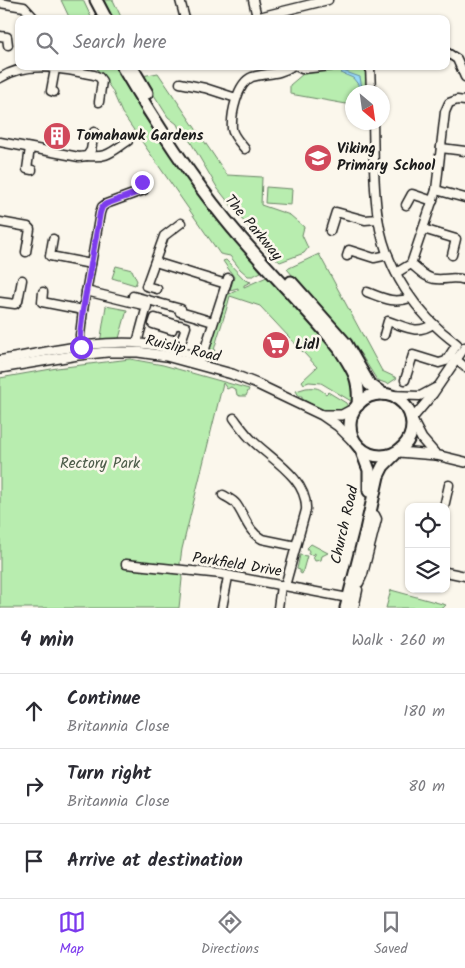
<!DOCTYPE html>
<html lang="en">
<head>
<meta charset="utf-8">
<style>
  body { margin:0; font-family:Kalam,sans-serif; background:#f7f7f7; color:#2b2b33 }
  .controls { position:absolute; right:15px; bottom:15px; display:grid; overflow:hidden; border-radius:10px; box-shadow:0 1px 4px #0004 }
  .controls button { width:45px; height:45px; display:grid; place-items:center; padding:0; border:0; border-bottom:1px solid #e1e1e2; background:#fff; color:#2b2b33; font:25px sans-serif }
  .compass { position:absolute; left:345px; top:85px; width:45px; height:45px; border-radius:50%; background:#fff; box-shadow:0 1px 4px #0004; rotate:151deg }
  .stop { position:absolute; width:15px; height:15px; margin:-11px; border:4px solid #7c3aed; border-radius:50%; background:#fff }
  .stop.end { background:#7c3aed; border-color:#fff; box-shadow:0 1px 5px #0008 }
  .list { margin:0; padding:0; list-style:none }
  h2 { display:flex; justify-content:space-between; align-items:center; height:65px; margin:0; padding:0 20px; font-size:21px }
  h2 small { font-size:16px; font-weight:400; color:#7c7c81 }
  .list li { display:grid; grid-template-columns:32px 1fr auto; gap:15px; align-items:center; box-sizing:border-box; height:75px; padding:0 20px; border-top:1px solid #e1e1e2 }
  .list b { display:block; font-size:19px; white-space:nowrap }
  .list p { margin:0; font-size:16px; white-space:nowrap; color:#7c7c81 }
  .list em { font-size:16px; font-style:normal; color:#7c7c81 }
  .icon { flex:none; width:28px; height:28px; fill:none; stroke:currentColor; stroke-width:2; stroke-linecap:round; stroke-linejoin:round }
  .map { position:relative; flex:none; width:465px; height:608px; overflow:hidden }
  .search { position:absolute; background:#fff; box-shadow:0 1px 4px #0004; left:15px; right:15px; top:15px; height:55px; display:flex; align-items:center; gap:12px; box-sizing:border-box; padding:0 18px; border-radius:10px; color:#7c7c81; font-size:19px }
  .sheet { height:290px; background:#fff }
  nav { display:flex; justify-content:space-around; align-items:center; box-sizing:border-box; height:70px; border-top:1px solid #e1e1e2; background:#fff; font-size:14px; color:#7c7c81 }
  nav a { display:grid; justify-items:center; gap:2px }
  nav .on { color:#7c3aed }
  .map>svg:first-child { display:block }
  .green { fill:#b8edaf; stroke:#6a8466 }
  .water { fill:#97d9f9; stroke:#668da1 }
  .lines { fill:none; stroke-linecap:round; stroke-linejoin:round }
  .minor-casing { stroke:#1c1c1c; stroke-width:11 }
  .major-casing { stroke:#1c1c1c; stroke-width:12 }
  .highway-casing { stroke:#1c1c1c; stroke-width:15 }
  .minor { stroke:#fbf7ec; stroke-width:8 }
  .major { stroke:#fbf7ec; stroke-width:9 }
  .highway { stroke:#fbf7ec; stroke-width:11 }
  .route { stroke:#7c3aed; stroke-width:6 }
  .labels { text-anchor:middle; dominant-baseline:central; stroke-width:5; stroke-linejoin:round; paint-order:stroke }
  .poi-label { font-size:15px; font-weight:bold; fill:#1c1c1c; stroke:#fbf7ec; text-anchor:start }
  .street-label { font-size:15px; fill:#1c1c1c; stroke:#fbf7ec }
  .park-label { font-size:15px; fill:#4b5b48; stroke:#fbf7ec }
</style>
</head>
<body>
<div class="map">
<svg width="465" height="608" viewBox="0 0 465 608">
  <rect width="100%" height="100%" fill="#fbf7ec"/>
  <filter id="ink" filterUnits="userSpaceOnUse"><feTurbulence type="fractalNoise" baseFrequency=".02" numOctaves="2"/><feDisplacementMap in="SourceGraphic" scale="10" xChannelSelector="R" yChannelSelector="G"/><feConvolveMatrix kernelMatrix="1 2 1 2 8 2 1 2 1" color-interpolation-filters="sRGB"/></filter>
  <g filter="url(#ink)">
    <g class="green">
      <polygon points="61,0 83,0 92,19 70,19"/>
      <polygon points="101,0 113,0 122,19 110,19"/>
      <polygon points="95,66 115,66 143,115 203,200 261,272 253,276 248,276 240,269 230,256 220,254 122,113 112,90"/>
      <polygon points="360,66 366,71 367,92 352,92 352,105 290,94 290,85 303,74"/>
      <polygon points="158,73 227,175 262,177 261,205 290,215 304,227 302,235 308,248 304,253 280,262 267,251 218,189 190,141 181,133 177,124 168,117 142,76"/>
      <polygon points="266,187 292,189 291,205 265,203"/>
      <polygon points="319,254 382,371 397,378 388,384 377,380 360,353 287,269"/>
      <path d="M226,260l19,20 6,2 -7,3v2l25,-11 71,77 16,37 -5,11 -30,-18 -12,-1 -5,2 -2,-3 15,-14 -57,-61 -30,-10c-4,17 -11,35 -16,54l1,1 -1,4h-6l-1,-3 3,-8 2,-1v-6l3,-3 -2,-5 2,-5 3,-2 -1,-2 4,-3 4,-21 13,-6v-2l-8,2 4,-13 -11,-16z"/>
      <polygon points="116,266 132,270 137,281 135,285 112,278"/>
      <polygon points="106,306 127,310 118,342 100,343"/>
      <polygon points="130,359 163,365 249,389 246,396 240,396 237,395 236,390 231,387 227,389 223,383 182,549 180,563 182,579 179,608 0,608 0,378 57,368"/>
      <path d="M306,388c11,-1 13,0 20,6l2,-2 18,11 2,4 -7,4h-16l-23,-12v-3h-3l-3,-5z"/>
      <polygon points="311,544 328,553 322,556 321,560 315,561 313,557 315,555 315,553 312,555 308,554 309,551 307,548"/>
      <polygon points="300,555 307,556 302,574 300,573 300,570 297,569"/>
      <polygon points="391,590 446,605 443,608 386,608"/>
    </g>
    <polygon class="water" points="343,71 360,77 362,88 360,87 353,78 341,73"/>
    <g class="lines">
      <defs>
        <g id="minor">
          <polyline points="180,0 185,19"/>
          <polyline points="253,0 257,17"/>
          <polyline points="0,3 24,7 35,19"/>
          <polyline points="251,19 328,0"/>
          <polyline points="0,36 7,37 8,45"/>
          <polyline points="446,52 457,59 465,77"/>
          <polyline points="296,66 302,69 331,66"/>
          <polyline points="370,66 371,92"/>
          <path d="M0,78c30,-18 61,-9 94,-3l5,2 3,4 -3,21"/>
          <polyline points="180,83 205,88 236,98"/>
          <polyline points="54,92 51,91 55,69"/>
          <path d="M373,122c1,32 0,65 5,96 8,52 38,96 79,126l-11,17 -7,2 -26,-8 -8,25"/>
          <polyline points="0,142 79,157 87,156 91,150 94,132"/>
          <polyline points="30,148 27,169 32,170"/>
          <polyline points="441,148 465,151"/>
          <path d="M245,149c-4,-5 -12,-13 -13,-20 -1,-14 5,-46 20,-52 13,-4 28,-2 40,-11"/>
          <path d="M87,156c21,2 24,-4 41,-15"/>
          <polyline points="436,190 465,198"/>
          <polyline points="406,205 412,194 433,201"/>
          <polyline points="0,222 28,227 30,229 26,252"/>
          <polyline points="423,229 456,239 452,255"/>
          <polyline points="330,231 336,212 365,220 378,219"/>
          <polyline points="53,239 50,256 91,264"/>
          <polyline points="347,256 349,250 374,258 388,255"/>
          <polyline points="155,262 226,284"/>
          <path d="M411,264c7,5 15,15 25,15 11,1 17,-3 29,1"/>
          <polyline points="396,273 411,264 436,190 445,112 449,103 457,100 465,101"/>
          <polyline points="157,289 146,286 164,236 181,223"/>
          <polyline points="86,291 147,306 137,343"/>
          <polyline points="43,292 42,302 83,310"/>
          <path d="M367,292c16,6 26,12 43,6"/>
          <polyline points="133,296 181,309 180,312 194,316"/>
          <polyline points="0,302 15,304 18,301 22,280"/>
          <polyline points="197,317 213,322"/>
          <polyline points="174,324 172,330 153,324 155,318 177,325"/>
          <path d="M384,335l4,-14c18,6 29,14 45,3"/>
          <polyline points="81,347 80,335 83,310 100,213 102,207 106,204 144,190 145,185 142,182"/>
          <polyline points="178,351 186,327 180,325"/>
          <polyline points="453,357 465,367"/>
          <path d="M0,360c42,-7 103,-22 145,-16 19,2 38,8 57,14l26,-80"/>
          <polyline points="389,395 420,396 435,388"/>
          <path d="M234,418c6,8 12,17 20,24 19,18 54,38 52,68l-21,76"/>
          <polyline points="412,419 433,394 465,347"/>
          <path d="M223,495c5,3 10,5 13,9 9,12 12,28 26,35l34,7"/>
          <polyline points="444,507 449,485"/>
          <polyline points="126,564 221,574 343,597"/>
          <polyline points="446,572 465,576"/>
          <polyline points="353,583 359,583 363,574 377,519 375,515 370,513"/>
          <polyline points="222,608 228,577"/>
          <polyline points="278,608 281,586"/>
          <polyline points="354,608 358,590"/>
        </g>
        <g id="major">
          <polyline points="0,368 78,355 107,352 138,352 166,356 232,374 257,384 322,415 338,426 356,444"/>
          <polyline points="324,415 342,415 355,408"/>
          <polyline points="413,422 422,439 436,455"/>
          <polyline points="399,452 436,455 465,462"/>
        </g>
        <g id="highway">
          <polyline points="96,0 106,19"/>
          <path d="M122,66c31,53 64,105 103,153 35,44 78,84 114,129 14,22 21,30 19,57"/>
          <polyline points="131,66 147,93"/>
          <polyline points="291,282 346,344 369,384 383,394"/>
          <circle cx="381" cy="425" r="31"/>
          <polyline points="361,449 369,470 369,491"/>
          <polyline points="346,608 366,530 378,476 383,466 395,454"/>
        </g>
      </defs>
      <use href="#minor" class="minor-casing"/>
      <use href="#major" class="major-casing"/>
      <use href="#highway" class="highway-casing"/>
      <use href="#minor" class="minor"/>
      <use href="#major" class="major"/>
      <use href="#highway" class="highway"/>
    </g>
  </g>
  <g class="lines" filter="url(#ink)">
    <polyline class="route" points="81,347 80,335 83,310 100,213 102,207 106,204 144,190 145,185 142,182"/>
  </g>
  <defs>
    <symbol id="building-disc" viewBox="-11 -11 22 22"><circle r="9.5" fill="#d1495b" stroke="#fbf7ec"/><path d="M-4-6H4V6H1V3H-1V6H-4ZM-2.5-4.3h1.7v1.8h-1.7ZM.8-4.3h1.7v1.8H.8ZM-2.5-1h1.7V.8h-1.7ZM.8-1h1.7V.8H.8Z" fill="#fff"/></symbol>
    <symbol id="school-disc" viewBox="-11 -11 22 22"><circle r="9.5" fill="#d1495b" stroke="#fbf7ec"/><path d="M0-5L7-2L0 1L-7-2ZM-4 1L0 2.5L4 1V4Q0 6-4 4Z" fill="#fff"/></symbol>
    <symbol id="supermarket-disc" viewBox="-11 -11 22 22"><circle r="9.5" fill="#d1495b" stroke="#fbf7ec"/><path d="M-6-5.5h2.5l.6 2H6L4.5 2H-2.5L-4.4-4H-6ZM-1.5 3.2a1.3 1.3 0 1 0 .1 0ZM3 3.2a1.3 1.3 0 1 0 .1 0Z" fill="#fff"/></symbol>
  </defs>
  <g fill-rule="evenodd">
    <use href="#building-disc" x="41" y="120" width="32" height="32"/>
    <use href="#school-disc" x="302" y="142" width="32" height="32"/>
    <use href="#supermarket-disc" x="260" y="329" width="32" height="32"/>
  </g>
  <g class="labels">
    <g class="poi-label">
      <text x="76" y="136">Tomahawk Gardens</text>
      <text x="337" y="149">Viking<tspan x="337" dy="17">Primary School</tspan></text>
      <text x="295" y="345">Lidl</text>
    </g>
    <g class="street-label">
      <text transform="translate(253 228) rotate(50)">The Parkway</text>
      <text transform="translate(183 349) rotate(13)">Ruislip Road</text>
      <text transform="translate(345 525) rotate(-77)">Church Road</text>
      <text transform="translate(237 565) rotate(9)">Parkfield Drive</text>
    </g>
    <g class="park-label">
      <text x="100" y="464">Rectory Park</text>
    </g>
  </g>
</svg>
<div class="controls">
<button><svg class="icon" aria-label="locate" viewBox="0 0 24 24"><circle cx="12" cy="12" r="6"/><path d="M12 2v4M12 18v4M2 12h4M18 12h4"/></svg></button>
<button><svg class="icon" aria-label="layers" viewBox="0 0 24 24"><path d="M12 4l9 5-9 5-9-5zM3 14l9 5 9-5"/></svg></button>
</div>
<svg class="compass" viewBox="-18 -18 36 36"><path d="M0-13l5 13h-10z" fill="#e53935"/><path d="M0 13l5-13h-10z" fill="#7c7c81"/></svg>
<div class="stop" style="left:81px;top:347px"></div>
<div class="stop end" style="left:142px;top:182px"></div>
<div class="search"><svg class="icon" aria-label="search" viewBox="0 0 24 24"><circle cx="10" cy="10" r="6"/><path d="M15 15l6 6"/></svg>Search here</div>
</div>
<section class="sheet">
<h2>4 min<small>Walk · 260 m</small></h2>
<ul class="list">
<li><svg class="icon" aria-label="ahead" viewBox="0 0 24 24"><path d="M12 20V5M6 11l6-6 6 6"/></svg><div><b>Continue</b><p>Britannia Close</p></div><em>180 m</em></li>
<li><svg class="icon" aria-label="right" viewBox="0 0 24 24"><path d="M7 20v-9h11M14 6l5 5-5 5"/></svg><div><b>Turn right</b><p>Britannia Close</p></div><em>80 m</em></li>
<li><svg class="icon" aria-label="arrive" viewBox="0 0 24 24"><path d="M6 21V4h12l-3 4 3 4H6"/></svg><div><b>Arrive at destination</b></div></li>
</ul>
</section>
<nav>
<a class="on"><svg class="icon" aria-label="map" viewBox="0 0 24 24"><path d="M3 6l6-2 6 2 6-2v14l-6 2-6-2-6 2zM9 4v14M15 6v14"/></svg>Map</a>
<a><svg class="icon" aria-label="directions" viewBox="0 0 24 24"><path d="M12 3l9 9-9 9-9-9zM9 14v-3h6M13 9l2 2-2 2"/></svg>Directions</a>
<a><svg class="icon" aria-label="saved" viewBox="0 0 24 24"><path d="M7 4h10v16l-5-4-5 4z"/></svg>Saved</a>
</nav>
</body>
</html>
